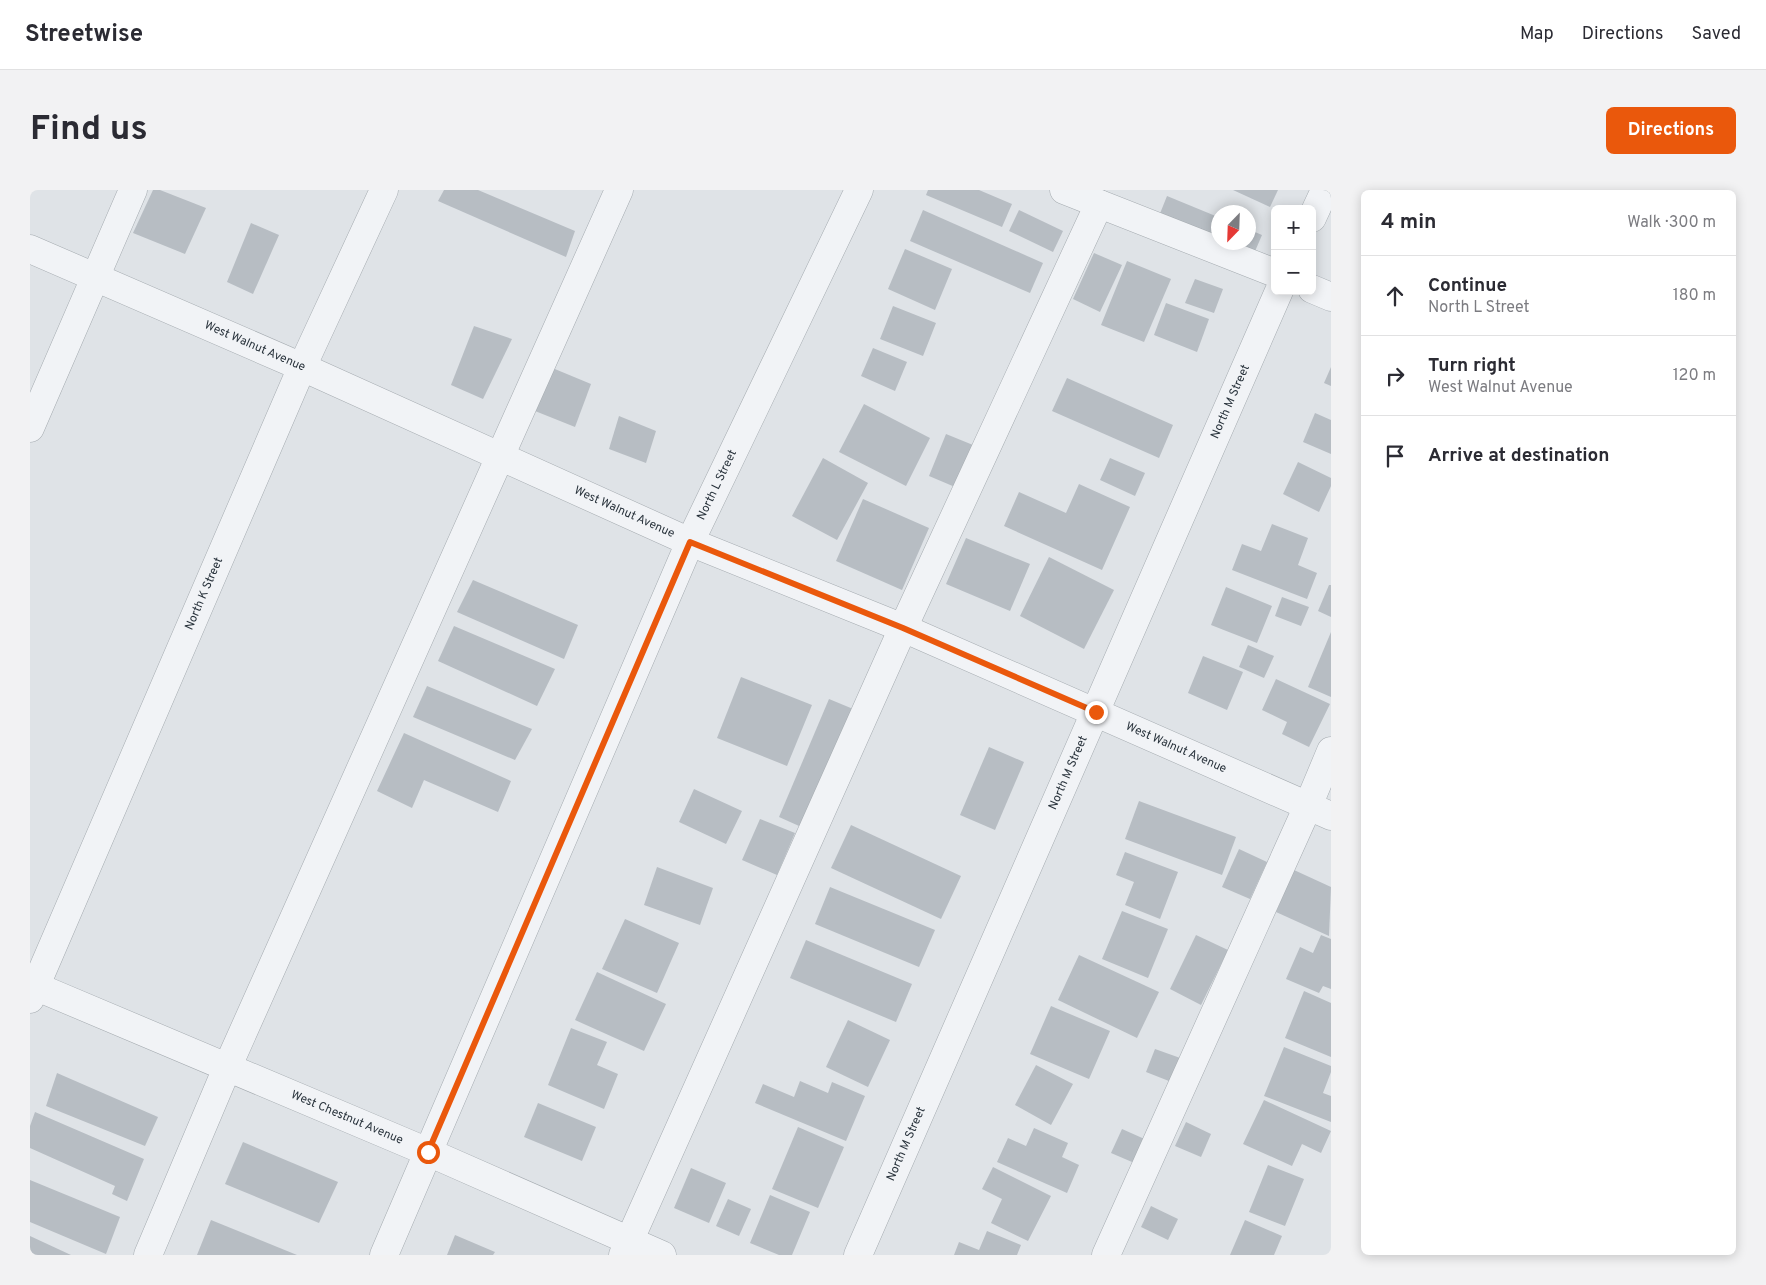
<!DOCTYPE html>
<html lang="en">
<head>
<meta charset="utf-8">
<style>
  body { margin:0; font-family:Overpass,sans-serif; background:#f2f2f3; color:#2b2b33 }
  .controls { position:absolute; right:15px; top:15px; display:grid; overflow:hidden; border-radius:8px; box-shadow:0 2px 12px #0003 }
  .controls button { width:45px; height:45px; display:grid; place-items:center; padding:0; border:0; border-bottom:1px solid #e1e1e2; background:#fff; color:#2b2b33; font:25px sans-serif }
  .compass { position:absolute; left:1181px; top:15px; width:45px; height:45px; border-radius:50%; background:#fff; box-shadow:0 2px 12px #0003; rotate:203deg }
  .stop { position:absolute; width:15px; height:15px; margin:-11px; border:4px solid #ea580c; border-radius:50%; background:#fff }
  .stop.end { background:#ea580c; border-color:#fff; box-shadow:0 1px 5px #0008 }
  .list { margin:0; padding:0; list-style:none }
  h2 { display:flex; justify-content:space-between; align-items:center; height:65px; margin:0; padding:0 20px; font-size:21px }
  h2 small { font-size:16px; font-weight:400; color:#7c7c81 }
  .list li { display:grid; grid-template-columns:32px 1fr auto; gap:15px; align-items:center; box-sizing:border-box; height:80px; padding:0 20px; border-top:1px solid #e1e1e2 }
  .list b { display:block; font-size:19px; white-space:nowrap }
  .list p { margin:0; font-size:16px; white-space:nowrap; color:#7c7c81 }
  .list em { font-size:16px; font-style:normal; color:#7c7c81 }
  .icon { flex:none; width:28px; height:28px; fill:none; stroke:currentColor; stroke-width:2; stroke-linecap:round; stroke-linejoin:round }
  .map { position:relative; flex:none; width:1301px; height:1065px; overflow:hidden; border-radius:8px }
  header { display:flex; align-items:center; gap:30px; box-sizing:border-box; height:70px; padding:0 25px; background:#fff; border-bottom:1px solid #e1e1e2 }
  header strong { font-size:24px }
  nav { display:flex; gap:28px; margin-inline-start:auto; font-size:18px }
  .intro { display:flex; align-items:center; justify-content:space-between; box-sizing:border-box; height:120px; padding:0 30px }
  h1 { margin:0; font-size:35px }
  .button { padding:12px 22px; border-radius:8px; background:#ea580c; color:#fff; font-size:18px; font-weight:700 }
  main { display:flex; gap:30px; padding:0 30px }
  aside { flex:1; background:#fff; border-radius:8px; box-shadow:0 2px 12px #0003 }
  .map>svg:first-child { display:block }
  .building { fill:#b7bdc3 }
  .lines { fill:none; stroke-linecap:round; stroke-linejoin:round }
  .minor-casing { stroke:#a5abb0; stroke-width:29 }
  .minor { stroke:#f1f3f6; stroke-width:28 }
  .route { stroke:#ea580c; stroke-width:6 }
  .labels { text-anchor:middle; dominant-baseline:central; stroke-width:4; stroke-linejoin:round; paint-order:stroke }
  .street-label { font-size:12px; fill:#29333c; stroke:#eef2f5 }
</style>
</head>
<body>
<header>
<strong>Streetwise</strong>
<nav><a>Map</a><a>Directions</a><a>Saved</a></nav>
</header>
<div class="intro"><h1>Find us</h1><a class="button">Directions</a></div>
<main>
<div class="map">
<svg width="1301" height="1065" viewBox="0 0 1301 1065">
  <rect width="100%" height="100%" fill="#dfe3e7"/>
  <g class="building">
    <polygon points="123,0 130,0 176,18 155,64 103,43"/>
    <polygon points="414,0 448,0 545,41 536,67 408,11"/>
    <polygon points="898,0 949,0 982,14 972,37 896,5"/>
    <polygon points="1203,0 1248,0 1240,17"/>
    <polygon points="1137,6 1188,27 1188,51 1129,26"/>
    <polygon points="893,20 1013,73 1000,103 880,51"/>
    <polygon points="989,20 1033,41 1023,62 979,41"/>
    <polygon points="221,33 249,45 223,104 197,92"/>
    <polygon points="1218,39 1232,45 1223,66 1192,53 1218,52"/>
    <polygon points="875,59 922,79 905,120 858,99"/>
    <polygon points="1064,63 1092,75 1070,122 1043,109"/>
    <polygon points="1097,71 1141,89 1114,152 1071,135"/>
    <polygon points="1165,89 1193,99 1184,123 1155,113"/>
    <polygon points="1136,113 1179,129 1167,162 1124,145"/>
    <polygon points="863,116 906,133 893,166 850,149"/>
    <polygon points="444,136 482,149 453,209 421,195"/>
    <polygon points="843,158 877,172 865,201 831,186"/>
    <polygon points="520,177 561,194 545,237 500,219"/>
    <polygon points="1301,177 1301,196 1294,193"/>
    <polygon points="1037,188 1143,235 1129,268 1022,221"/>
    <polygon points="834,214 900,248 876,296 809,262"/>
    <polygon points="1285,223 1301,230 1301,264 1273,252"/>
    <polygon points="589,226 626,241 616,273 579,259"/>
    <polygon points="916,244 943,255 925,297 899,286"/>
    <polygon points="793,268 838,293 807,350 762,326"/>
    <polygon points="1080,268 1115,283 1105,306 1070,290"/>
    <polygon points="1268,272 1301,288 1301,296 1289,322 1253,304"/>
    <polygon points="1049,294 1100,317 1072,380 974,336 989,302 1036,323"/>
    <polygon points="833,309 899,338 872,400 806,371"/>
    <polygon points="1242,334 1278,348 1268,375 1287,383 1277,409 1202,380 1212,354 1231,361"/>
    <polygon points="936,348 1000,374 980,421 916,394"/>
    <polygon points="1019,367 1084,400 1054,459 990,426"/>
    <polygon points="443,390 548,435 534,469 427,422"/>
    <polygon points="1299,395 1301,395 1301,427 1288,421"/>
    <polygon points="1196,397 1242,416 1227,453 1181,435"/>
    <polygon points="1252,407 1279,417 1271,436 1245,426"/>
    <polygon points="424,436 525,479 507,516 408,471"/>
    <polygon points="1301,442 1301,507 1278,497"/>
    <polygon points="1218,455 1244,466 1234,488 1209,477"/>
    <polygon points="1173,466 1213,482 1197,520 1158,503"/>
    <polygon points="711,487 782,515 757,576 687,548"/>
    <polygon points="1246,489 1300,514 1279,557 1252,544 1257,532 1232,520"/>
    <polygon points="397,496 502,539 485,570 383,527"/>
    <polygon points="799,509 828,521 778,640 749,627"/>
    <polygon points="374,543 481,591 468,622 394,590 382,618 347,601"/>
    <polygon points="959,557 994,572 965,640 930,625"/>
    <polygon points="664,599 712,621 696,654 649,632"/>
    <polygon points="1109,611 1206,647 1192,685 1095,649"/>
    <polygon points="730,629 765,643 747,685 712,670"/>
    <polygon points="821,635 931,686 911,729 801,678"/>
    <polygon points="1209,659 1237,672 1220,709 1192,697"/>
    <polygon points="1095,662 1148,682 1130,729 1095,715 1104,692 1086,685"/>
    <polygon points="627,677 683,698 670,735 614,715"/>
    <polygon points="1264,680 1301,697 1299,746 1246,722"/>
    <polygon points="800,697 905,740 889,777 785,734"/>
    <polygon points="1092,721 1138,739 1118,788 1072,769"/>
    <polygon points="595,729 649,753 627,803 572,779"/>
    <polygon points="1166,745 1198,760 1171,815 1140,799"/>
    <polygon points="1291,745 1301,749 1301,799 1293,796 1289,803 1256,789 1270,757 1283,763"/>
    <polygon points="776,750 882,794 866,832 760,788"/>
    <polygon points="1049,765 1129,802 1107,848 1028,810"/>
    <polygon points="567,782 636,814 614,861 545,830"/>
    <polygon points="1274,801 1301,813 1301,867 1255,848"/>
    <polygon points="1021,816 1080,841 1059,889 1000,864"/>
    <polygon points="818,830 860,850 838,897 796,877"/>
    <polygon points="541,838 577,852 567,875 588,884 574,919 518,895"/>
    <polygon points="1254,857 1301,876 1301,882 1293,903 1301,906 1301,932 1234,906"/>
    <polygon points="1125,859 1153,869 1144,893 1116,882"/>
    <polygon points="1006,875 1043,894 1021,935 985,915"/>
    <polygon points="27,883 128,927 115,956 16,916"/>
    <polygon points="770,891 798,903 802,892 835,906 816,951 725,913 733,894 764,907"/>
    <polygon points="1234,910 1301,941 1291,963 1272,954 1262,976 1213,954"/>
    <polygon points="508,913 566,937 552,971 494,947"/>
    <polygon points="5,922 114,969 97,1011 82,1004 85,996 0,958 0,936"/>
    <polygon points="1156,932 1181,944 1171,967 1145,956"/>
    <polygon points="768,937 814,957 788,1018 742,999"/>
    <polygon points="1004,938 1038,953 1032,967 1049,975 1037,1003 967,972 978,948 996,956"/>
    <polygon points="1092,939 1119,951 1109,975 1081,963"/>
    <polygon points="213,952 308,992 289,1033 195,994"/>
    <polygon points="1238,975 1274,989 1255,1036 1219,1022"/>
    <polygon points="963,977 1021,1006 998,1051 961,1033 972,1009 952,999"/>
    <polygon points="661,978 696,993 679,1033 644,1018"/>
    <polygon points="0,990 90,1027 76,1064 0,1032"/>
    <polygon points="740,1005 780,1022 762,1065 749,1065 720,1053"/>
    <polygon points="698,1009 721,1019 709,1046 686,1036"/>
    <polygon points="1121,1016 1148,1029 1138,1050 1111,1037"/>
    <polygon points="181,1030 267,1065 167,1065"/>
    <polygon points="1215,1030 1252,1046 1244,1065 1200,1065"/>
    <polygon points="957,1041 991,1055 987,1065 924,1065 929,1052 949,1060"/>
    <polygon points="425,1045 465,1062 463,1065 417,1065"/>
    <polygon points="0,1046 41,1065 0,1065"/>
  </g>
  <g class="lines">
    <defs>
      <g id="minor">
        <polyline points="1034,0 1245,83"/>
        <polyline points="1282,28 1295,0"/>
        <path id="s1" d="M0,59l272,118 388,175 213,86 428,188"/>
        <polyline points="1282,99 1301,107"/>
        <polyline points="0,238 103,0"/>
        <path id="s2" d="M0,794l398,168 234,103"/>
        <path id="s3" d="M0,809l272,-632 82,-177"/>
        <polyline points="118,1065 197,878 589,0"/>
        <path id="s4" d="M354,1065l306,-713 169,-352"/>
        <polyline points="593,1065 873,438 1069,14"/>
        <path id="s5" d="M828,1065l421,-964"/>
        <polyline points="1076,1065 1278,616 1301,561"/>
      </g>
    </defs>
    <use href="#minor" class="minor-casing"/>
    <use href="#minor" class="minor"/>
  </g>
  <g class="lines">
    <polyline class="route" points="398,962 660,352 873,438 1066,522"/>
  </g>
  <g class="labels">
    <g class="street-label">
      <text stroke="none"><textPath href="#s1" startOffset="245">West Walnut Avenue</textPath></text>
      <text stroke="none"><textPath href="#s5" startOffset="931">North M Street</textPath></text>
      <text stroke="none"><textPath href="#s4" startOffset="839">North L Street</textPath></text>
      <text stroke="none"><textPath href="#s1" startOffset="650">West Walnut Avenue</textPath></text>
      <text stroke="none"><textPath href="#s3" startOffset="441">North K Street</textPath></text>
      <text stroke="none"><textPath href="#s1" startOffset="1250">West Walnut Avenue</textPath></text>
      <text stroke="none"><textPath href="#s5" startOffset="526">North M Street</textPath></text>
      <text stroke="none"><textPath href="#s2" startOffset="344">West Chestnut Avenue</textPath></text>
      <text stroke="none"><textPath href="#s5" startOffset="121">North M Street</textPath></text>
    </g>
  </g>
</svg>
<div class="controls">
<button>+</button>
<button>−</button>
</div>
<svg class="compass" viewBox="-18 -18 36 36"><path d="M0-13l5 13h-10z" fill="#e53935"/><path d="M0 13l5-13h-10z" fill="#7c7c81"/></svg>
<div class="stop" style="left:398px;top:962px"></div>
<div class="stop end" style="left:1066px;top:522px"></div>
</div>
<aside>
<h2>4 min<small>Walk · 300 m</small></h2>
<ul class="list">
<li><svg class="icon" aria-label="ahead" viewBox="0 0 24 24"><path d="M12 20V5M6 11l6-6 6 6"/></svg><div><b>Continue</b><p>North L Street</p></div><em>180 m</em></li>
<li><svg class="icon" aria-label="right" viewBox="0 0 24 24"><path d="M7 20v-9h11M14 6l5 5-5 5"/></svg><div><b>Turn right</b><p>West Walnut Avenue</p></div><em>120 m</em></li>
<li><svg class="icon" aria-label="arrive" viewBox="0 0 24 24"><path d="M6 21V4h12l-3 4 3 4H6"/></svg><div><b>Arrive at destination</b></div></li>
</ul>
</aside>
</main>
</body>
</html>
